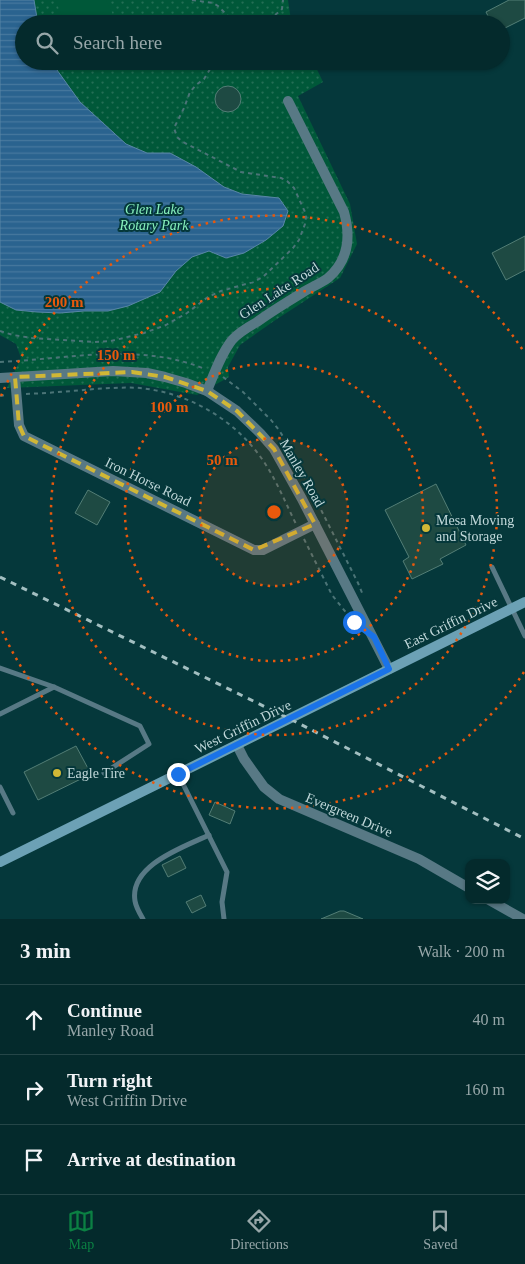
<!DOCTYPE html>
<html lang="en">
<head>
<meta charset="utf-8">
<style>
  body { margin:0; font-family:Georgia,serif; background:#0d3234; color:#f1f3f6 }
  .controls { position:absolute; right:15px; bottom:15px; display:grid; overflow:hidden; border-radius:10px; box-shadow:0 1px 4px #0004 }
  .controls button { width:45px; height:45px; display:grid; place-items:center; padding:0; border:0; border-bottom:1px solid #254648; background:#042a2c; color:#f1f3f6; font:25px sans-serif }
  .stop { position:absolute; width:15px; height:15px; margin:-11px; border:4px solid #1a73e8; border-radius:50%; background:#fff }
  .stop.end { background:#1a73e8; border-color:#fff; box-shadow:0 1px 5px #0008 }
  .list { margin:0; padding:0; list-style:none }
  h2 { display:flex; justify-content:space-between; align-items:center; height:65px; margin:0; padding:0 20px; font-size:21px }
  h2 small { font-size:16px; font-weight:400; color:#97a7a9 }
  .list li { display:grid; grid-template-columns:32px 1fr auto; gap:15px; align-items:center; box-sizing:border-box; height:70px; padding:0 20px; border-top:1px solid #254648 }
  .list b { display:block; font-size:19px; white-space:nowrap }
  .list p { margin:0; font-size:16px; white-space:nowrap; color:#97a7a9 }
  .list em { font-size:16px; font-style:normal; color:#97a7a9 }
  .icon { flex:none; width:28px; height:28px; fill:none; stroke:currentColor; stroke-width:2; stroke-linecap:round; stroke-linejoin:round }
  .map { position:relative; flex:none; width:525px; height:919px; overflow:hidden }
  .search { position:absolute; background:#042a2c; box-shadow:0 1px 4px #0004; left:15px; right:15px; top:15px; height:55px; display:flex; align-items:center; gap:12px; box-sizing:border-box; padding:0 18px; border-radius:28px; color:#97a7a9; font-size:19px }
  .sheet { height:275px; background:#042a2c }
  nav { display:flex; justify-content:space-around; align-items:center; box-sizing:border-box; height:70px; border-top:1px solid #254648; background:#042a2c; font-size:14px; color:#97a7a9 }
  nav a { display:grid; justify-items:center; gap:2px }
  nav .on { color:#0b8043 }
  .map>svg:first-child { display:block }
  .grass { fill:url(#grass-dots) }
  .pitch { fill:#005839 }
  .water { fill:url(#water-rules); stroke:#5886a6 }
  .building { fill:#1e4a43; stroke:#537e76 }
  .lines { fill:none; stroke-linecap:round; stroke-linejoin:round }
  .path { stroke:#4b7477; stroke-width:2; stroke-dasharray:4 4; stroke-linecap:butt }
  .service { stroke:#587985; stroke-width:5 }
  .minor { stroke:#587985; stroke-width:10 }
  .tertiary { stroke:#587985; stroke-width:10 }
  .secondary { stroke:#6ca1b5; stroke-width:10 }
  .rail { stroke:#a3bfc1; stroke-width:3; stroke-dasharray:6 6; stroke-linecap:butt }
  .route { stroke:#1a73e8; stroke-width:6 }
  .marked { fill:none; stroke:#d0b736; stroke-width:4; stroke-dasharray:10 6; stroke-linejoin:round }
  .ring { fill:none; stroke:#e8590c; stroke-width:2.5; stroke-dasharray:2.5 5 }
  .poi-dot { fill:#d0b736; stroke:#05383b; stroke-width:2 }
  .labels { text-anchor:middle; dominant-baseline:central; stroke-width:4; stroke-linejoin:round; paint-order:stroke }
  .park-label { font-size:14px; font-style:italic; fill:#87f0bc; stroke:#05383b }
  .street-label { font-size:14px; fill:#c2d9db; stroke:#05383b }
  .poi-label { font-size:14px; fill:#c2d9db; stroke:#05383b; text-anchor:start }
  .centre { fill:#e8590c; stroke:#05383b; stroke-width:2.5 }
  .ring-label { font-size:15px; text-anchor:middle; font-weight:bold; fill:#e8590c; stroke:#05383b; stroke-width:4; stroke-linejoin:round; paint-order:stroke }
</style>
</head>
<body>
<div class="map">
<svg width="525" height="919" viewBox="0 0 525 919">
  <defs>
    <pattern id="grass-dots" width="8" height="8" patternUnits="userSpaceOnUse" patternTransform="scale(1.25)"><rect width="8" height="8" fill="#005839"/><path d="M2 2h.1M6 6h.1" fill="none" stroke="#246f55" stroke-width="1.8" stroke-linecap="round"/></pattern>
    <pattern id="water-rules" width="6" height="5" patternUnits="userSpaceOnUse" patternTransform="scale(1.25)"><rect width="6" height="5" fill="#2a638f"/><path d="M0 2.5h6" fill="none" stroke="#47799e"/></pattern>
  </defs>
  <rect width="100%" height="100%" fill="#05383b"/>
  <polygon class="grass" points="0,0 288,0 290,14 294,24 24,24 24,61 313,61 323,82 298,96 350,204 357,244 340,278 274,321 240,345 228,367 229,377 197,395 131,383 7,388 21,358 16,344 0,335"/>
  <polygon class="pitch" points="55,0 106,0 114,17 98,24 66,24"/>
  <polygon class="water" points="0,0 34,0 38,24 24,24 24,61 53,61 57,70 80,102 126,144 147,153 170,153 196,167 224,187 242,194 279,198 288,211 283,226 266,240 244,253 226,258 209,251 192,257 176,271 160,292 128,306 108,311 84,311 60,313 37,312 16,310 0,302"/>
  <g class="building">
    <polygon points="509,0 525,0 525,18 501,30 501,24 492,24 486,12"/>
    <circle cx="228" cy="99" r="13"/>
    <polygon points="525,236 525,270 506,280 492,253"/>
    <polygon points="436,484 466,545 440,559 443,564 412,579 403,561 409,557 385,510"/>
    <polygon points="88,490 110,502 97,525 75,513"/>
    <polygon points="76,746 91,774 38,800 24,772"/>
    <polygon points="215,802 235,811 230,824 209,815"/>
    <polygon points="180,856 186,868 168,877 162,865"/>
    <polygon points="201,895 206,906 192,913 186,902"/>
    <polygon points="340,911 344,911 363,919 321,919"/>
  </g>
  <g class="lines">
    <g class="path">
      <polyline points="192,0 213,3 218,6 236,24"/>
      <path d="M253,24c12,-2 21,-7 29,-15l1,-9"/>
      <polyline points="0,331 13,335 32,338 93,342 111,341 144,333 166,325 187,313 208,297 221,291 253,282 263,277 293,248 299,240 305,224 306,217 305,212 294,188 287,181 281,178 241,172 183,142 177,137 174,128 184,108 190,92 196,85 204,79 215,61"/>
      <path d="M0,362c69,-3 139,-20 205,7"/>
      <polyline points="223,377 243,392 271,420 279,430 287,443 307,482 358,583 363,595"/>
      <path d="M26,394c23,-1 46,-3 69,-5 15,-1 30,-2 45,-1 49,5 94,31 122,71 14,20 23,43 34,65"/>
      <polyline points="0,396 6,395"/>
      <polyline points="304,539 332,595 352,620"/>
    </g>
    <g class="service">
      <polyline points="492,567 525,636"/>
      <polyline points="0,668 54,687 140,726 149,744 104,773"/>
      <polyline points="0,714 54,687"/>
      <polyline points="178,774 227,872 222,902 224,919"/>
      <polyline points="0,787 13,813"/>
      <path d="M143,919c-3,-5 -7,-12 -8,-18 -6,-36 49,-54 74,-66"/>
    </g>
    <g class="minor">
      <polyline points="15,377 19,425 24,436 254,550 263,550 315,524"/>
      <path d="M207,391c7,-17 14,-37 25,-51 7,-8 16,-13 25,-18 15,-11 32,-21 48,-31 7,-4 16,-8 23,-13 21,-18 23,-41 16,-66l-56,-111"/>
      <polyline points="237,745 244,759 264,787 279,799 419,859 469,888"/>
      <polyline points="489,900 523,919"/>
    </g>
    <polyline class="tertiary" points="0,378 113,371 147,373 165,377 186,383 207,391 237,411 260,433 274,449 302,499 389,669"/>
    <polyline class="secondary" points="0,862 525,602"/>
    <polyline class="rail" points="0,577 290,719 525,839"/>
  </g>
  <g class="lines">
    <polyline class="route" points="178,774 389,669 374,637 354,622"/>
  </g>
  <path class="marked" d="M132,372l33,5 42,14 30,20 37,38 41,75 -61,26 -230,-114 -5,-11 -4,-48z"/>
  <circle cx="274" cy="512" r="74" fill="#e8590c" fill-opacity=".12"/>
  <g class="ring">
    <circle cx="274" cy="512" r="74"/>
    <circle cx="274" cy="512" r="149"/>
    <circle cx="274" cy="512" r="223"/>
    <path d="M524 672A297 297 0 0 1 1 628M1 396A297 297 0 0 1 524 352"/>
  </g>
  <g class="poi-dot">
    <circle cx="426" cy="528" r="5"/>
    <circle cx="57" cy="773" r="5"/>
  </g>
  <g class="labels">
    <g class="park-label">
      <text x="154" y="209">Glen Lake<tspan x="154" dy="16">Rotary Park</tspan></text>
    </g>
    <g class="street-label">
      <text transform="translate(279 291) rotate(-33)">Glen Lake Road</text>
      <text transform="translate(302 473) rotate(60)">Manley Road</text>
      <text transform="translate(148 482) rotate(26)">Iron Horse Road</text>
      <text transform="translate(451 623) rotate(-26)">East Griffin Drive</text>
      <text transform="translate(243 727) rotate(-26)">West Griffin Drive</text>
      <text transform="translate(349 815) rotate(23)">Evergreen Drive</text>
    </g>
    <g class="poi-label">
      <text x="436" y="520">Mesa Moving<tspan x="436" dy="16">and Storage</tspan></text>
      <text x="67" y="773">Eagle Tire</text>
    </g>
  </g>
  <circle cx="274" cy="512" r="8" class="centre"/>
  <g class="ring-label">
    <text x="64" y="307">200 m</text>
    <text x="116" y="360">150 m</text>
    <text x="169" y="412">100 m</text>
    <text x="222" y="465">50 m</text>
  </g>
</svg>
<div class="controls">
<button><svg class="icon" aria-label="layers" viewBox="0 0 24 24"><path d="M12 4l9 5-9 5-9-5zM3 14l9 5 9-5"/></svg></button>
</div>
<div class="stop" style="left:354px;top:622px"></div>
<div class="stop end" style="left:178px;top:774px"></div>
<div class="search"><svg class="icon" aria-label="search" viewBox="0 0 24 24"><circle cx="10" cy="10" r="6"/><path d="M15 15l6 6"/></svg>Search here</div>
</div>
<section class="sheet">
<h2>3 min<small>Walk · 200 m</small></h2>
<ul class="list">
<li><svg class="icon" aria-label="ahead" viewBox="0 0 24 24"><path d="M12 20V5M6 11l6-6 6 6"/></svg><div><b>Continue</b><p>Manley Road</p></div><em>40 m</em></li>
<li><svg class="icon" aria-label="right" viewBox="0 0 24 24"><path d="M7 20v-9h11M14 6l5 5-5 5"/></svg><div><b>Turn right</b><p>West Griffin Drive</p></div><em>160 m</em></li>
<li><svg class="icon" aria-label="arrive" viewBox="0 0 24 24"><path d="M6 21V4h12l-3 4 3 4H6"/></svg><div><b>Arrive at destination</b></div></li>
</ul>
</section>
<nav>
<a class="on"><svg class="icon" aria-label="map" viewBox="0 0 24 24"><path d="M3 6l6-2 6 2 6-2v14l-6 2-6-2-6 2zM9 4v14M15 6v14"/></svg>Map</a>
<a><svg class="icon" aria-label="directions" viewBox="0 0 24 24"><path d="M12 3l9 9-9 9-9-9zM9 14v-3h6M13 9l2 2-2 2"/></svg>Directions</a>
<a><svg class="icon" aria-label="saved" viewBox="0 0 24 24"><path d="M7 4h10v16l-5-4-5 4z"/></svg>Saved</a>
</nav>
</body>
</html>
